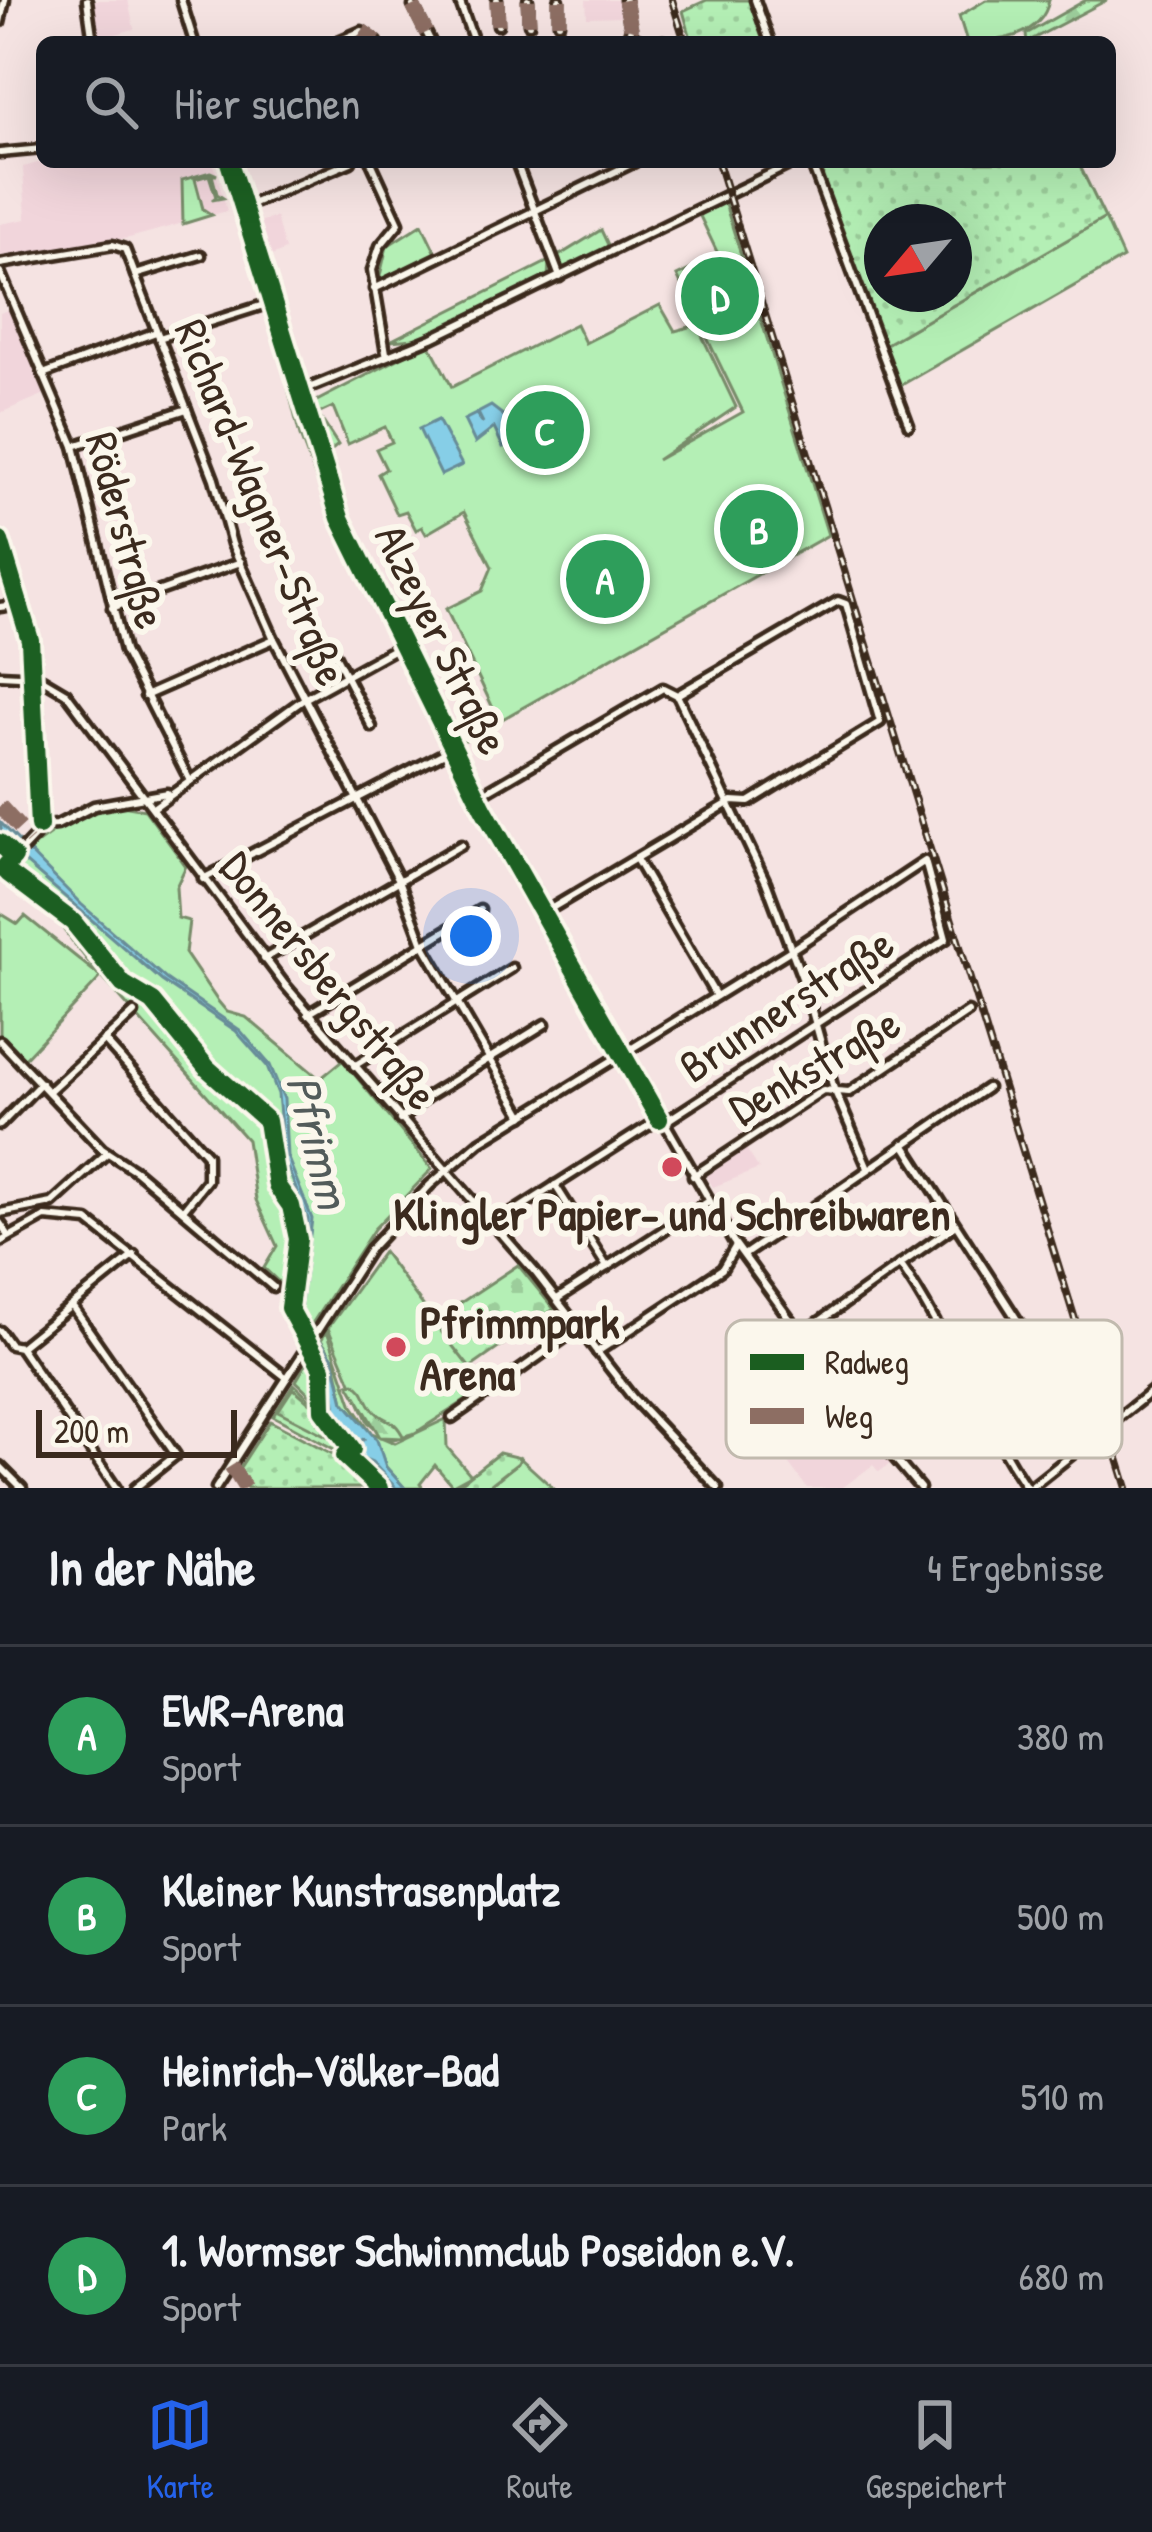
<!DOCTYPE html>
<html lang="de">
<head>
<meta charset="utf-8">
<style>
  body { margin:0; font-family:"Patrick Hand",sans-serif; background:#242831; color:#f1f3f6 }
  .compass { position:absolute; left:864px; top:204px; width:108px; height:108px; border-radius:50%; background:#171b24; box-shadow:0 12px 48px #0002; rotate:241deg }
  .scale { position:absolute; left:36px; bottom:30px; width:201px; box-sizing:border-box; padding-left:12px; border:6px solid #3b2a1e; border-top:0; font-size:33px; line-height:42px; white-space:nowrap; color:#3b2a1e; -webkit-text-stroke:9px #fbf7ec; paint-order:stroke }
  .you { position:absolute; left:471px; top:936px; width:42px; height:42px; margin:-30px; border:9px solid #fff; border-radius:50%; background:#1a73e8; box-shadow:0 0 0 18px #1a73e833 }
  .badge { display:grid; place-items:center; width:78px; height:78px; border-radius:50%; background:#2563eb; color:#fff; font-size:39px; font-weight:700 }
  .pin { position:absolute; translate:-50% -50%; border:6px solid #fff; box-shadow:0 3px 12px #0006 }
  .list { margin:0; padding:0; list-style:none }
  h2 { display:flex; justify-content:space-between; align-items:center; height:156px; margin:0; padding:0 48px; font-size:51px }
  h2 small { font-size:39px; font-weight:400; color:#9ea1a6 }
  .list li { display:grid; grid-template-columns:78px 1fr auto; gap:36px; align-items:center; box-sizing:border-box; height:180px; padding:0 48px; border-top:3px solid #363941 }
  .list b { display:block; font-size:45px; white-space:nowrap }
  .list p { margin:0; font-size:39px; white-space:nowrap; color:#9ea1a6 }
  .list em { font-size:39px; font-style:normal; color:#9ea1a6 }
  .icon { flex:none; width:66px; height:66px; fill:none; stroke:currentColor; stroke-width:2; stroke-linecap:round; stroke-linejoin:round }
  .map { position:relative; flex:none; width:1152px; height:1488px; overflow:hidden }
  .search { position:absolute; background:#171b24; box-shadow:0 12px 48px #0002; left:36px; right:36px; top:36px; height:132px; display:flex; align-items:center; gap:30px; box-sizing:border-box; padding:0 42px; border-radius:18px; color:#9ea1a6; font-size:45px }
  .sheet { height:876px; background:#171b24 }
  nav { display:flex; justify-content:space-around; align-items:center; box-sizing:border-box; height:168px; border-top:3px solid #363941; background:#171b24; font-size:33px; color:#9ea1a6 }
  nav a { display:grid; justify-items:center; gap:6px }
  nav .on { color:#2563eb }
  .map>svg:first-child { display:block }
  .built { fill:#f1d5db }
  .green { fill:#b4efb5; stroke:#788c6a; stroke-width:3 }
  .forest { fill:url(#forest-firs); stroke:#788c6a; stroke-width:3 }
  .cemetery { fill:url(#cemetery-stones); stroke:#788c6a; stroke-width:3 }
  .garden { fill:url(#garden-dots); stroke:#788c6a; stroke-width:3; fill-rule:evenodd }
  .water { fill:#86cee7; stroke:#688c97; stroke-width:3 }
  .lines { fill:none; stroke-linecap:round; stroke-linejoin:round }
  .minor-casing { stroke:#3b2a1e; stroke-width:15 }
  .minor { stroke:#fbf7ec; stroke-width:6 }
  .rail-casing { stroke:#3b2a1e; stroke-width:8 }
  .rail { stroke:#fbf7ec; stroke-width:3; stroke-dasharray:9; stroke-linecap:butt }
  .quiet { stroke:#8d6e63; stroke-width:15; stroke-dasharray:30 15; stroke-linecap:butt }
  .cycleway-casing { stroke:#fbf7ec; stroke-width:26 }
  .cycleway { stroke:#1b5e20; stroke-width:18 }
  .poi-dot { fill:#d1495b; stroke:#fbf7ec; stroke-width:4.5 }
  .labels { text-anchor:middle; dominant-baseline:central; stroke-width:12; stroke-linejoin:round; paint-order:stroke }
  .street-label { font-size:45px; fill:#3b2a1e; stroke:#fbf7ec }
  .poi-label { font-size:45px; font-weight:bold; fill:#3b2a1e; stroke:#fbf7ec }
  .water-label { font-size:48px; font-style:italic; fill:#525b5a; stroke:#fbf7ec }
  .key { fill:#fbf7ec; stroke:#c1baae; stroke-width:3 }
  .key-label { font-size:33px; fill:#3b2a1e }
</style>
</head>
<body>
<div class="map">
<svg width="1152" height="1488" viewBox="0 0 1152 1488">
  <defs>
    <pattern id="forest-firs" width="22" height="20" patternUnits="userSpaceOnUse" patternTransform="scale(3)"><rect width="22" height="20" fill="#b4efb5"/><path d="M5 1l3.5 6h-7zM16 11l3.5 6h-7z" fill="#9ccd9b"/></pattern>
    <pattern id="cemetery-stones" width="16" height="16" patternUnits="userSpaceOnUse" patternTransform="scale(3)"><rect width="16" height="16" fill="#b4efb5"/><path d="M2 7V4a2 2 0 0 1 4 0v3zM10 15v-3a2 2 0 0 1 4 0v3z" fill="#9ccd9b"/></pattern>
    <pattern id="garden-dots" width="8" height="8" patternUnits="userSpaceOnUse" patternTransform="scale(3)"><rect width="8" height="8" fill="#b4efb5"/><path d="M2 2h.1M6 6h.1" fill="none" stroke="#9ccd9b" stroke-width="1.8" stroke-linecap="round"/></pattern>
  </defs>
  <rect width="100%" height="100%" fill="#f5e3e2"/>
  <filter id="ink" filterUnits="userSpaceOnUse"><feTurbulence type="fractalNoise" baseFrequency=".00833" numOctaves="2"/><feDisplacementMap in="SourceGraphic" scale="24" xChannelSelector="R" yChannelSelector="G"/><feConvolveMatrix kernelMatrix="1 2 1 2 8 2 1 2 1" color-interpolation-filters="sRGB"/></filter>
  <g filter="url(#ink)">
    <g class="built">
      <polygon points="93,0 128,0 134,29 98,39"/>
      <polygon points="586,0 619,0 623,16 587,17"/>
      <polygon points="42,162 213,162 227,211 129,238 0,256 0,224 26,219 23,167"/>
      <polygon points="276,217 285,250 265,259 255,223"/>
      <polygon points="10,309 45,394 0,413 0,313"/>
      <polygon points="745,1147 759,1169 713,1187 705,1174"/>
      <polygon points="860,1424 891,1463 879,1472 873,1465 842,1488 807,1488 784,1457 832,1425 841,1437"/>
    </g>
    <g class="green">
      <path d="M986,0h63c-7,38 -52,42 -82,42l-8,-26z"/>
      <polygon points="210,172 217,175 212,175 217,194 223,198 212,200 216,197 209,175 195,179 203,209 212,215 183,224 182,180"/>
      <polygon points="724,200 828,535 460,743 490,724 493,708 446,609 482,591 492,567 464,512 426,534 422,527 416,530 406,511 397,514 378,474 386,469 376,449 392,442 385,427 348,444 333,407 318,414 338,445 327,454 311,404 429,343 452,387 576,324 585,343 660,305 675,331 697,325 736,407 657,460 743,412 677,276 719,256 698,212"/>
      <polygon points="1105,218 1123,258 896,388 879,348"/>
      <polygon points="422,224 436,253 379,280 387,246"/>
      <polygon points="601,230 610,249 561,269 554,253 560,255"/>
      <polygon points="549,261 548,279 426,338 390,341"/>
      <polygon points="269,314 334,517 331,518 300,436"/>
      <path d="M117,805l28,5 41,56 -10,21 2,31 11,3 -4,32 32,47 10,12 19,5 74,62 22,-18 -6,-9 96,117 -58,60 -74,113 -21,-40 2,-18 -17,-16 13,-22 -21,-46 -9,-60 -156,-175 -60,-77 -23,-12v-4l18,5 -9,-16c27,-26 63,-49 100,-56z"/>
      <polygon points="480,812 610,1043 497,851"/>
      <polygon points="0,913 18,924 25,916 101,977 24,1059 0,1037"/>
      <polygon points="383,1252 485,1388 415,1433 390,1440 368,1422 328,1328"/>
      <polygon points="327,1331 353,1406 371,1432 344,1402 335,1361 321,1340"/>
      <polygon points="318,1345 334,1375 336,1418 355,1445 325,1408 326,1380 314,1352"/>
      <polygon points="312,1354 323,1376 321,1405 296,1381"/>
      <polygon points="294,1384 322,1410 348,1450 334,1449 273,1416"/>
      <polygon points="446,1419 447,1447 471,1475 447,1488 451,1484 435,1465 420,1484 423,1488 405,1488 386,1467 372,1433 395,1443"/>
      <polygon points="520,1458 553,1488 486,1488 518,1463"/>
    </g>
    <g class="forest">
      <polygon points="1086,0 1107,0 1027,42 1026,34"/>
      <path d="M354,1383c13,8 10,15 19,26 12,15 20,6 31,29l-24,-1 -31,-53z"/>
    </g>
    <polygon class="cemetery" points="518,1265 554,1309 470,1368 433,1321"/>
    <g class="garden">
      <polygon points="707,0 753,0 767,42 692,42 683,11"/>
      <path d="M814,162h264l27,56 -226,130zM882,222h72v72h-72z"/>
      <polygon points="293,1388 320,1411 346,1446 278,1411"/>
      <polygon points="270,1421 346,1461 376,1488 247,1488 237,1472"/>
      <polygon points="499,1453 520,1458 518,1463 486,1488 454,1488"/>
    </g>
    <g class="water">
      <polygon points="727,291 735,308 726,311 731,320 716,328 704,302"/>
      <polygon points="491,406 516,425 522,439 503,447 494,428 475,443 464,420 476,414 483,423 478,413"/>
      <polygon points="438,420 462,465 441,475 419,429"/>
      <polygon points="0,822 81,904 166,979 240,1030 270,1065 284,1099 287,1156 312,1219 300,1313 333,1358 344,1402 377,1440 386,1467 405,1488 396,1488 372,1462 354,1454 361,1453 357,1446 365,1438 355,1444 337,1418 330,1363 297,1316 295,1293 307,1254 308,1219 284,1159 278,1094 267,1066 236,1031 162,981 20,858 3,842"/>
    </g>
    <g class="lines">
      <defs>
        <g id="minor">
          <polyline points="87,0 93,42"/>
          <polyline points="181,0 194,42"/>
          <polyline points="459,0 474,42"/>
          <polyline points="497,0 498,25"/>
          <polyline points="528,0 529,24"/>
          <polyline points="559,0 559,23"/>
          <polyline points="625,0 631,28 626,42"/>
          <polyline points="755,0 770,42"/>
          <polyline points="413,6 431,42"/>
          <polyline points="0,22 5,0"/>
          <polyline points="630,34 645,42"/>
          <polyline points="663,41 664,42"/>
          <polyline points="336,42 362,31 377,42"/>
          <polyline points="0,153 42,149"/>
          <polyline points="229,162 324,480 477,797 733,1241 869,1428 920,1488"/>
          <polyline points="371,162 399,223 380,246 372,270 386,353"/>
          <polyline points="516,162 560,277"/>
          <polyline points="811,162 909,425"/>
          <polyline points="242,208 351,162"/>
          <polyline points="0,264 113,245 125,249 214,479 232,544 274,639 399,880 423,944 523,1116"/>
          <polyline points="0,272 74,446 124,651 189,779"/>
          <polyline points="135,275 201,255"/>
          <polyline points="374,289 635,162"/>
          <polyline points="159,338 270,303"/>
          <polyline points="43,374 156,332"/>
          <polyline points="299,392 432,338 795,162"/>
          <polyline points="74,446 187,409"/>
          <polyline points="0,541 30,640 40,818 35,836 0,873"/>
          <polyline points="0,607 20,604"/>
          <polyline points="112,608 241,562"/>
          <polyline points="329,643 372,727"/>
          <polyline points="0,675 39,677 66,693 285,985 535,1272 633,1398 718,1488"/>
          <polyline points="677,695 766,882 805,986 834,1089 868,1168"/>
          <polyline points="145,696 274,639"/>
          <polyline points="477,797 663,688 677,695 838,601 846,604 880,722 749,802 732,801 542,914"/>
          <polyline points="153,808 304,699 400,646"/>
          <polyline points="39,826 57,825 94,806 167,793"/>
          <polyline points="0,843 14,857"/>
          <polyline points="636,859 716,996"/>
          <polyline points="203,879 452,749"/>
          <polyline points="264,959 461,845"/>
          <polyline points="308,1014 480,910"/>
          <polyline points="104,1040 207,1155 207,1180 183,1210"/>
          <polyline points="0,1041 102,1149 136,1171 273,1287"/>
          <polyline points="354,1066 512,968"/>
          <polyline points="49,1091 134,1013"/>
          <polyline points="400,1120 427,1097 545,1024"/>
          <polyline points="0,1125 41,1083"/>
          <polyline points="904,1144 1034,1346 1061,1410 1086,1445"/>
          <polyline points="693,1176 823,1090 849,1092 968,1012"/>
          <polyline points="555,1185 607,1267"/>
          <polyline points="0,1213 52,1203 107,1153"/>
          <polyline points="0,1223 9,1236"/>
          <polyline points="493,1225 659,1119"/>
          <polyline points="0,1242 45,1217 88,1221 287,1378"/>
          <polyline points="744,1255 987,1088"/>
          <path d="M900,1264c49,71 78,152 127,224"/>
          <polyline points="557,1299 709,1201"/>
          <polyline points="74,1309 176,1455 135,1488"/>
          <polyline points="0,1331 10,1345 20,1347 116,1488"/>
          <polyline points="802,1334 954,1226"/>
          <polyline points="20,1347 134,1255"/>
          <polyline points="597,1352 722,1269 735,1247"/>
          <polyline points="452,1418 579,1328"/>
          <polyline points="0,1466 22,1488"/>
          <polyline points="216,1488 370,1249 430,1185 480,1142 791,950 925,861 946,939 662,1124"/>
          <polyline points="1030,1488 1152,1391"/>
        </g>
      </defs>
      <use href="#minor" class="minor-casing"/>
      <use href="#minor" class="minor"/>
      <defs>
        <g id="rail">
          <polyline points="672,0 685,42"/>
          <polyline points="718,162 1127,1488"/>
        </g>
      </defs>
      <use href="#rail" class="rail-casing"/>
      <use href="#rail" class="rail"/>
      <g class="quiet">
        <polyline points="497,0 498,25"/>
        <polyline points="528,0 529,24"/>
        <polyline points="559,0 559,23"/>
        <polyline points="625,0 631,28 626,42"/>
        <polyline points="413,6 431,42"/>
        <polyline points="362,31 377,42"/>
        <polyline points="663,41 664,42"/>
        <polyline points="0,806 31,840"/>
        <polyline points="231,1466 245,1488"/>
      </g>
      <defs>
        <g id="cycleway">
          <polyline points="229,162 340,518 483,808 659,1119"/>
          <polyline points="0,541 30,640 39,826"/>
          <polyline points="0,843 14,857 4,868 8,873 73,922 123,984 153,1002 207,1068 267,1121 277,1186 291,1206 298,1239 289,1308 322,1368 323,1410 352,1449 345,1456 379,1488"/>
        </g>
      </defs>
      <use href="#cycleway" class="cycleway-casing"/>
      <use href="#cycleway" class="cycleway"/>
    </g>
  </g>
  <g class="poi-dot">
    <circle cx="672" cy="1167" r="12"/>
    <circle cx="396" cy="1347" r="12"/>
  </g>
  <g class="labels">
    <g class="street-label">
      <text transform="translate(262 502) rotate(68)">Richard-Wagner-Straße</text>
      <text transform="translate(127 530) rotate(75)">Röderstraße</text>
      <text transform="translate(443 639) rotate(64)">Alzeyer Straße</text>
      <text transform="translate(330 980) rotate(51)">Donnersbergstraße</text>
      <text transform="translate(786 1004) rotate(-33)">Brunnerstraße</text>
      <text transform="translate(814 1065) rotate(-30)">Denkstraße</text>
    </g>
    <g class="poi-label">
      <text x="672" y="1213">Klingler Papier- und Schreibwaren</text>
      <text x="420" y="1321" text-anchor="start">Pfrimmpark<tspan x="420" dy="52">Arena</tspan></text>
    </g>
    <g class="water-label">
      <text transform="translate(319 1141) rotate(76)">Pfrimm</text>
    </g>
  </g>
  <rect x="726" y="1320" width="396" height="138" rx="18" class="key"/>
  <rect x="750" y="1354" width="54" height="16" fill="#1b5e20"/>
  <rect x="750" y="1408" width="54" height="16" fill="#8d6e63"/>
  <g class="key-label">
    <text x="825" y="1374">Radweg</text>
    <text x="825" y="1428">Weg</text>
  </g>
</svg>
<svg class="compass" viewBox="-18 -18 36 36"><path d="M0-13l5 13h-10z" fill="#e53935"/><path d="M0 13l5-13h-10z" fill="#9ea1a6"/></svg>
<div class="scale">200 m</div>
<div class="you"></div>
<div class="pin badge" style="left:605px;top:579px;background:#2e9e5b">A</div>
<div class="pin badge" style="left:759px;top:529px;background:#2e9e5b">B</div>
<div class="pin badge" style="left:545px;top:430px;background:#2e9e5b">C</div>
<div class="pin badge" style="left:720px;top:296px;background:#2e9e5b">D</div>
<div class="search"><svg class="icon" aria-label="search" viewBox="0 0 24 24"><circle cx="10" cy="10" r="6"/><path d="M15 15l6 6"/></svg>Hier suchen</div>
</div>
<section class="sheet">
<h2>In der Nähe<small>4 Ergebnisse</small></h2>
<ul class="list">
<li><span class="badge" style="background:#2e9e5b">A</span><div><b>EWR-Arena</b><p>Sport</p></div><em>380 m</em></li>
<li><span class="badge" style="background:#2e9e5b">B</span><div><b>Kleiner Kunstrasenplatz</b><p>Sport</p></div><em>500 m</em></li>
<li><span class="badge" style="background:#2e9e5b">C</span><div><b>Heinrich-Völker-Bad</b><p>Park</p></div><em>510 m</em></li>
<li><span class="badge" style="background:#2e9e5b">D</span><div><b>1. Wormser Schwimmclub Poseidon e.V.</b><p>Sport</p></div><em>680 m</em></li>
</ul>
</section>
<nav>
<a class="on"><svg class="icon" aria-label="map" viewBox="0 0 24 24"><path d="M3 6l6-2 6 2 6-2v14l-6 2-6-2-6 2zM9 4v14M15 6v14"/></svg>Karte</a>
<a><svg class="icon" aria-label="directions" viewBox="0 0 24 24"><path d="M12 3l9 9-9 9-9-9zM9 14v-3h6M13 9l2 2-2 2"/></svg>Route</a>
<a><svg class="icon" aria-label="saved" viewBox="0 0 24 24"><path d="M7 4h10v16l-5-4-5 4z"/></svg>Gespeichert</a>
</nav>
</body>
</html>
